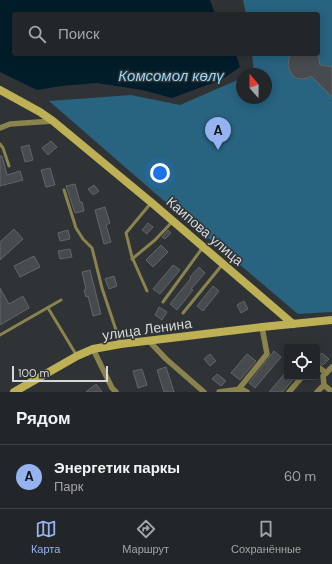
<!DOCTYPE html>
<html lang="ru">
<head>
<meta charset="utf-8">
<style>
  body { margin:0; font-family:"DM Sans",sans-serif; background:#2f3234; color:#f1f3f6 }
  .controls { position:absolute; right:12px; bottom:12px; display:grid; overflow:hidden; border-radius:4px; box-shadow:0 2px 10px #0003 }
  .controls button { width:36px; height:36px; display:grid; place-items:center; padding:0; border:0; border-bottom:1px solid #404345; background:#232628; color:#f1f3f6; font:20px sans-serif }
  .compass { position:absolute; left:236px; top:68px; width:36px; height:36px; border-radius:50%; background:#232628; box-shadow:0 2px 10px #0003; rotate:340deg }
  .scale { position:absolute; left:12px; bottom:10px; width:96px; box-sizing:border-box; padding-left:4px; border:2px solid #d6d9da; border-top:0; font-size:11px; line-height:14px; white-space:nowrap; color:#d6d9da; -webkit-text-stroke:3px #2f3335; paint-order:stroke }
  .you { position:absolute; left:160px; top:173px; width:14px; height:14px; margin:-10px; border:3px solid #fff; border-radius:50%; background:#1a73e8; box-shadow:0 0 0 6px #1a73e833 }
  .badge { display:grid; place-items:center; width:26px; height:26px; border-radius:50%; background:#95b2f1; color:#111; font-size:13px; font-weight:700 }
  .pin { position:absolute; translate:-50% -33px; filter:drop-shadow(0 1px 2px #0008) }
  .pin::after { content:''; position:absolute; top:21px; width:14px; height:12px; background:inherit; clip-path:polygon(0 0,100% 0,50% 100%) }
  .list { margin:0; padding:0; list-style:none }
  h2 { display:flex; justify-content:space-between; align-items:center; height:52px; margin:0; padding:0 16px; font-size:17px }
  h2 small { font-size:13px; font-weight:400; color:#a3a5a8 }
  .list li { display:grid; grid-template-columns:26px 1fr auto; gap:12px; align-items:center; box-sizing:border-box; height:64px; padding:0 16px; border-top:1px solid #404345 }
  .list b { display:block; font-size:15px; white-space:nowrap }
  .list p { margin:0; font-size:13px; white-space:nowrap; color:#a3a5a8 }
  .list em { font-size:13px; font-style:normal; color:#a3a5a8 }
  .icon { flex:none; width:22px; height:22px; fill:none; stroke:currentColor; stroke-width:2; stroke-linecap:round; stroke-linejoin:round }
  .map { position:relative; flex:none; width:332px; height:392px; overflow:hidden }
  .search { position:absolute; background:#232628; box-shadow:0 2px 10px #0003; left:12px; right:12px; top:12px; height:44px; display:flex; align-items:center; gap:10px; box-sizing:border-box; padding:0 14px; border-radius:4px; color:#a3a5a8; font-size:15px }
  .sheet { height:116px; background:#232628 }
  nav { display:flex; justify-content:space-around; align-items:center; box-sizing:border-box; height:56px; border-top:1px solid #404345; background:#232628; font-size:11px; color:#a3a5a8 }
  nav a { display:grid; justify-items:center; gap:2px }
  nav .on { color:#95b2f1 }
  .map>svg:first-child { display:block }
  .green { fill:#28637f }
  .water { fill:#011d2a }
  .building { fill:#474b4d; stroke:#626668 }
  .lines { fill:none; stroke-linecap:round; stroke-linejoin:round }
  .service { stroke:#8b834d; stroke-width:3 }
  .minor { stroke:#8b834d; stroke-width:5.5 }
  .secondary { stroke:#beb055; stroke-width:8 }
  .labels { text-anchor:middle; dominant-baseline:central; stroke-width:3; stroke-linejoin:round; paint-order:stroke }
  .street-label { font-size:14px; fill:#d6d9da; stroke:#2f3335 }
  .water-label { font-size:15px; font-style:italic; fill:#93d5f7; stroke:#2f3335 }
</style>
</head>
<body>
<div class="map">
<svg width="332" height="392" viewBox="0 0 332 392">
  <rect width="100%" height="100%" fill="#2f3335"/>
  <polygon class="green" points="243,0 332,0 332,312 298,314 156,194 49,101 131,95 180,105 242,78 242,98 266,98 266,74 252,74 254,73 252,54 318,54 318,14 246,14"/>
  <polygon class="water" points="0,0 210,0 215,14 14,14 14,54 236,54 240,67 221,80 172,98 142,90 97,83 61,86 37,90 0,72"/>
  <g class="building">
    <polygon points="291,54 317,54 319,58 320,65 332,67 332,97 311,76 308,78 302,79 296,78 293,76 290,71 288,65 289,58"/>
    <polygon points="51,141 57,147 48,155 42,148"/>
    <polygon points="29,145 33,160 25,162 21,147"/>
    <polygon points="0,156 2,156 7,175 20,171 23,180 0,186"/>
    <polygon points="50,168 55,185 46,187 41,170"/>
    <polygon points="75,184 80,202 82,202 84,211 75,213 66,186"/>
    <polygon points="94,185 99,191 93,195 88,189"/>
    <polygon points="105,207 110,223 106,225 111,242 104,244 95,210"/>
    <polygon points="148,223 153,227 147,234 142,230"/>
    <polygon points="14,229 23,239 0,260 0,242"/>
    <polygon points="68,230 70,239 60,241 58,233"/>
    <polygon points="168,230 171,233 165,239 162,237"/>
    <polygon points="161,245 168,252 153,267 146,260"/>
    <polygon points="70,249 72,257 60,259 58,251"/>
    <polygon points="34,256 40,267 20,277 14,266"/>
    <polygon points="173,265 180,270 160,294 153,289"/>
    <polygon points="199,267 205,273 191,289 193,290 177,310 170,304 191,278 190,277"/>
    <polygon points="90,270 101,314 93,316 88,296 86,297 84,290 86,289 82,272"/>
    <polygon points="114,276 117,286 109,289 105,279"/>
    <polygon points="213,286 219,291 203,311 197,306"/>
    <polygon points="0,288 9,304 23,296 29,308 0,325"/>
    <polygon points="244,301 248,309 241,313 237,305"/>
    <polygon points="159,307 167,312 162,320 155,315"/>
    <polygon points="274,351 281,357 255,388 249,383"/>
    <polygon points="322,353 329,359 323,365 317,362 317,358"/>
    <polygon points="210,354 216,361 210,366 204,359"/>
    <polygon points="247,354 256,361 240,380 231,373"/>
    <polygon points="166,367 174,392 164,392 157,370"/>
    <polygon points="142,369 147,385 138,388 133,371"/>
    <polygon points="287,371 287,377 295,377 283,392 269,392"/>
    <polygon points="217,374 226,381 221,386 212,379"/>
    <polygon points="96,384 102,392 86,392"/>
  </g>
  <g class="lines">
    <g class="service">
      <polyline points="0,144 3,148 9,166"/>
      <polyline points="64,190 76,228 83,239 92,248 102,288 120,342"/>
      <polyline points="132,259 155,240 172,222"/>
      <polyline points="147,291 132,257 126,233 151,203"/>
      <polyline points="163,302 203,247"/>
      <polyline points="48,308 77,356"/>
      <polyline points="183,313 222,265"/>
      <polyline points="0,335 61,300"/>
    </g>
    <g class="minor">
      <polyline points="0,128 10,124 53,121"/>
      <polyline points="149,341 166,359 204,392"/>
      <polyline points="93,349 112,388 116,392"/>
      <polyline points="317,366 326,373"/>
      <polyline points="332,367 323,376 324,385 332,392"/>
      <polyline points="238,390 267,354 262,327"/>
      <polyline points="219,392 241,389 247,392"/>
      <polyline points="289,392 302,377"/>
      <polyline points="317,392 324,385"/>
    </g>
    <g class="secondary">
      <polyline points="0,90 40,112 53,121 152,203 293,324"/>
      <polyline points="14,392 77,356 93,349 121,344 262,327 332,320"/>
    </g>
  </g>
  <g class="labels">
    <g class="street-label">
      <text transform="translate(205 231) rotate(41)">Каипова улица</text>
      <text transform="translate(147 329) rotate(-8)">улица Ленина</text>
    </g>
    <g class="water-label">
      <text x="171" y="76">Комсомол көлү</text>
    </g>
  </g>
</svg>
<div class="controls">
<button><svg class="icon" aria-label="locate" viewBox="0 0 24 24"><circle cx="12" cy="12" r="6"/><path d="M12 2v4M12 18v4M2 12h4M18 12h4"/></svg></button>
</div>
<svg class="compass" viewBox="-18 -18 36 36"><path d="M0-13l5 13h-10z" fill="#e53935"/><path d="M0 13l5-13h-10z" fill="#a3a5a8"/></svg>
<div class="scale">100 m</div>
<div class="you"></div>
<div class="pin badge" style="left:218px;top:150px">A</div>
<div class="search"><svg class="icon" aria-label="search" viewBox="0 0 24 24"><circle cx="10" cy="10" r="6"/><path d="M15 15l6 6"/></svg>Поиск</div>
</div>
<section class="sheet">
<h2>Рядом<small></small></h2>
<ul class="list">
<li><span class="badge">A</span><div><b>Энергетик паркы</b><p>Парк</p></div><em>60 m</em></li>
</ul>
</section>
<nav>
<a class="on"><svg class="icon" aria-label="map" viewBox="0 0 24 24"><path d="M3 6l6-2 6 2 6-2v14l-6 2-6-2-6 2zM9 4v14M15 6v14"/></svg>Карта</a>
<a><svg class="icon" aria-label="directions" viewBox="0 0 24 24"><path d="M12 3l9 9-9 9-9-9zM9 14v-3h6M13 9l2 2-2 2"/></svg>Маршрут</a>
<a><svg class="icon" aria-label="saved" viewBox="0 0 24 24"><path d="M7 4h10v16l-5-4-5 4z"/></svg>Сохранённые</a>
</nav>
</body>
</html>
